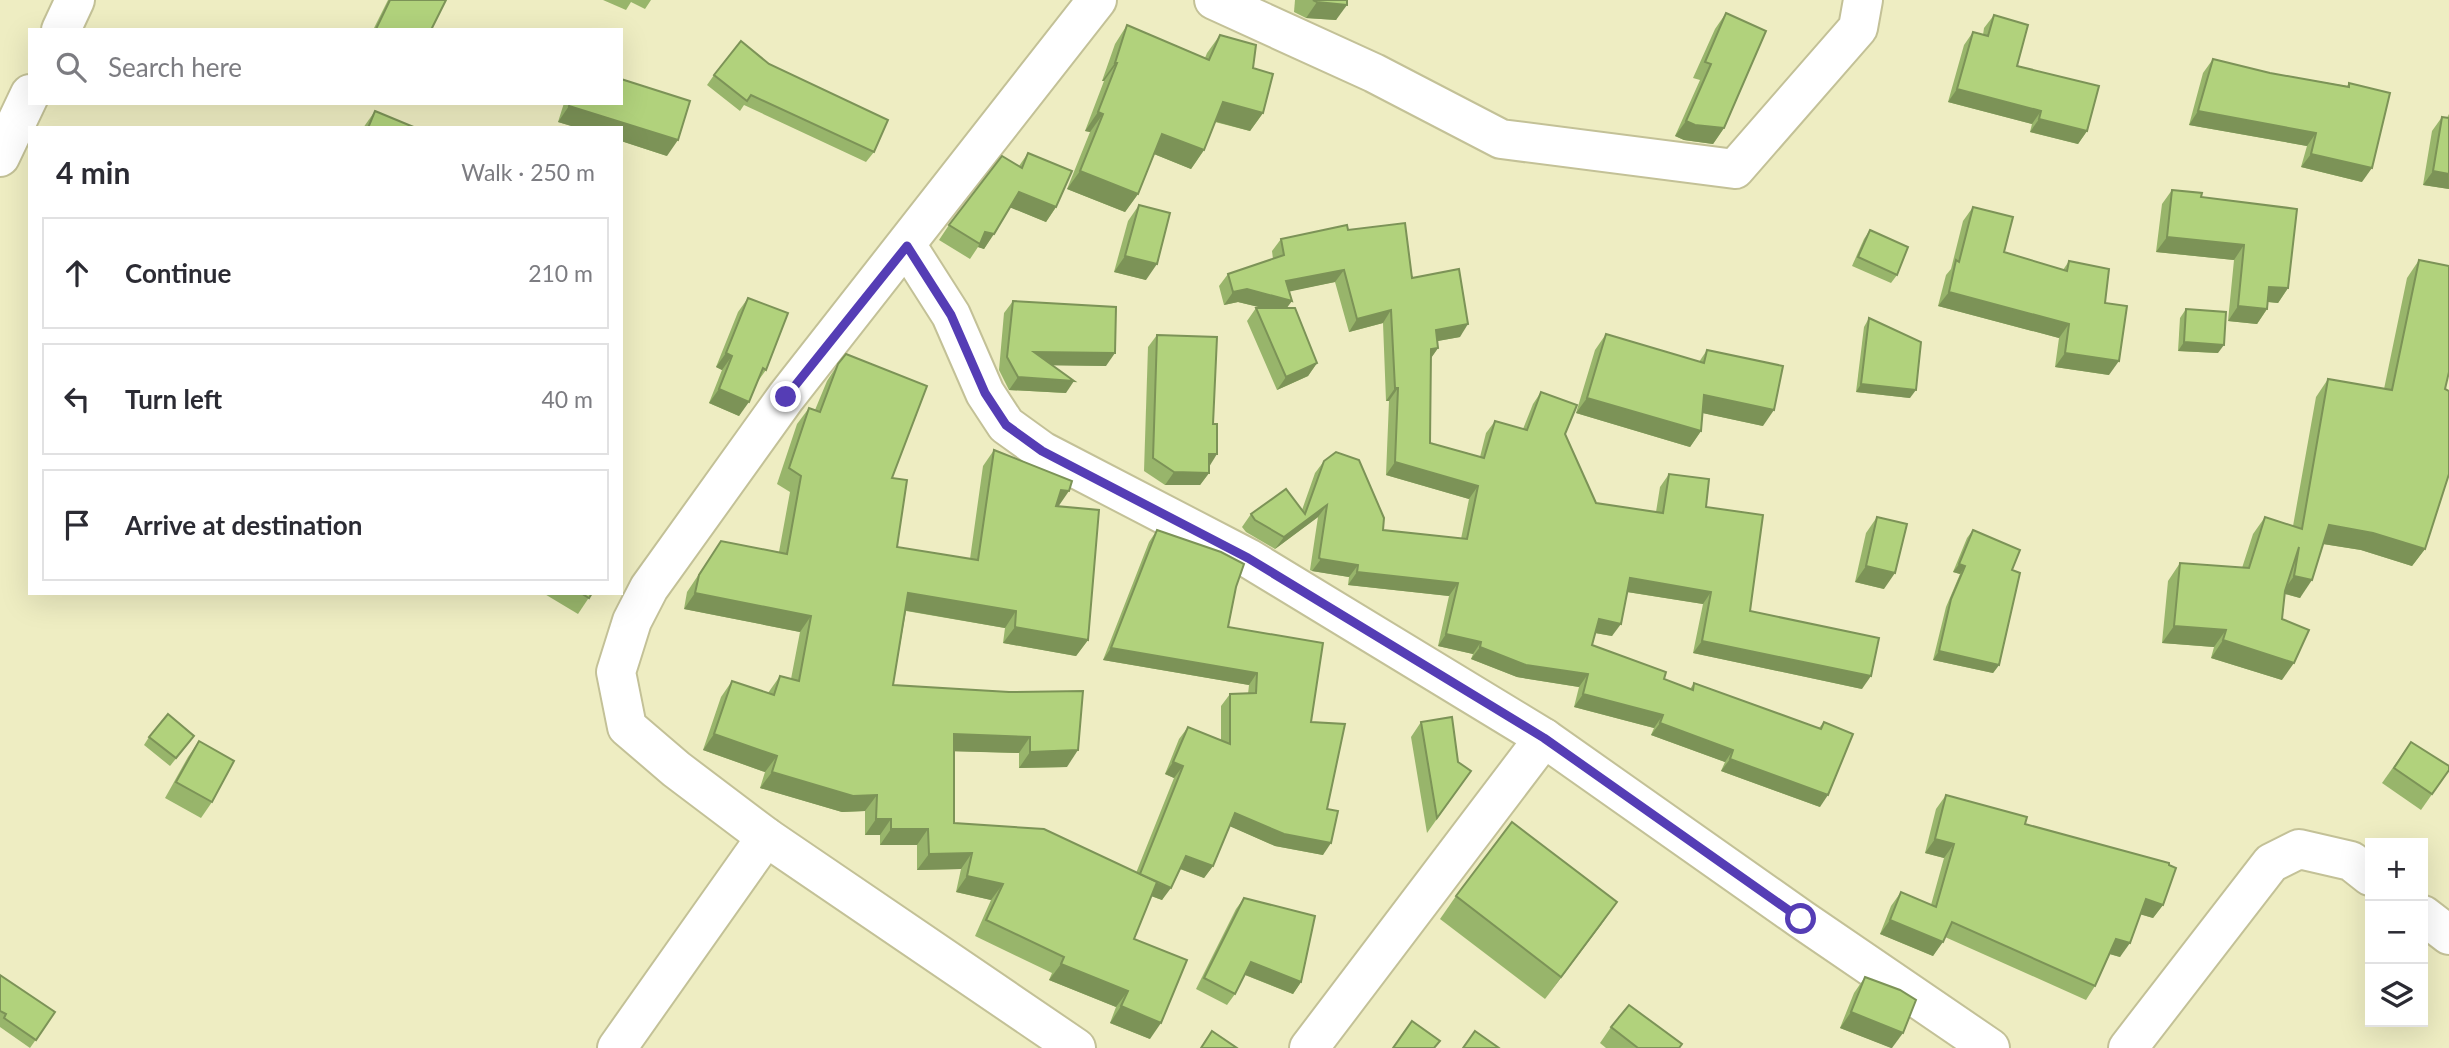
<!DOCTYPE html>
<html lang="en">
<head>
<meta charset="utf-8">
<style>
  body { margin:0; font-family:Lato,sans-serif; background:#f2f2f3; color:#2b2b33 }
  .controls { position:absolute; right:21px; bottom:21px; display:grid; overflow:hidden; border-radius:0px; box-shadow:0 7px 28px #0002 }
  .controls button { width:63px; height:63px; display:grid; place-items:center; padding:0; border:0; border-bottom:2px solid #e1e1e2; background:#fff; color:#2b2b33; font:35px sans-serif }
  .stop { position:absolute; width:21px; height:21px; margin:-16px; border:5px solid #553db5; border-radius:50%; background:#fff }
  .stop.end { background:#553db5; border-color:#fff; box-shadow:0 2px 7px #0008 }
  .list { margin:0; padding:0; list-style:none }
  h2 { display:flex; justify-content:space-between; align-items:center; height:91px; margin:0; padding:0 28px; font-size:30px }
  h2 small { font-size:23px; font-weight:400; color:#7c7c81 }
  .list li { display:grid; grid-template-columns:46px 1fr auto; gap:21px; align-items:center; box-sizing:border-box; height:112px; margin:0 14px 14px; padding:0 14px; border:2px solid #e1e1e2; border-radius:0px }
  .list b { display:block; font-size:26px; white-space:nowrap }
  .list em { font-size:23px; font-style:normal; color:#7c7c81 }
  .icon { flex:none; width:38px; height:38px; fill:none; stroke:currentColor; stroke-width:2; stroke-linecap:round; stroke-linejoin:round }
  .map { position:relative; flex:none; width:2449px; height:1048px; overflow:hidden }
  .search { position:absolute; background:#fff; box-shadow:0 7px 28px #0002; left:28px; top:28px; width:595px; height:77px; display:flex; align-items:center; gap:18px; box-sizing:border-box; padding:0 24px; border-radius:0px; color:#7c7c81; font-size:26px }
  .panel { position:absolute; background:#fff; box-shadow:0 7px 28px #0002; left:28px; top:126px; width:595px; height:469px; border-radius:0px }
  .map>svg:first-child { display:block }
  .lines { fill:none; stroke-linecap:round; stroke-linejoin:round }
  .street-casing { stroke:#c3c197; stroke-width:42 }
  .secondary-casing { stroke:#c3c197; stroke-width:42 }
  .street { stroke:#fff; stroke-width:38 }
  .secondary { stroke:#fff; stroke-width:38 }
  .wall { fill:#98b56b }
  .shaded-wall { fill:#7c9357 }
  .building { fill:#b1d27c; stroke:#7c9357; stroke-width:2 }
  .route { stroke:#553db5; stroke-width:9 }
</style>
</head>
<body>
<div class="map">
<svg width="2449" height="1048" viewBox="0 0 2449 1048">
  <rect width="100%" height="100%" fill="#eeedc2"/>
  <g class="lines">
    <defs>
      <g id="street">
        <polyline points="1214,0 1374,73 1501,139 1735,169 1858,28 1863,0"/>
        <polyline points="907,246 951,315 985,393 1006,425 1042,451 1248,558 1544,738 1801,919 1990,1048"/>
        <polyline points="2423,915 2449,935"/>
        <polyline points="617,1048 766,837"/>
        <polyline points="1076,1048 766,837 676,769 627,727 616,672 632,621 649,588 786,397 1097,0"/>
        <polyline points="1309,1048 1544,738"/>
        <polyline points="2128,1048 2271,863 2299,849 2351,861 2370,876"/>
      </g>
      <g id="secondary">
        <polyline points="61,30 75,0"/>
        <polyline points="0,157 30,94"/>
      </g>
    </defs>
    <use href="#street" class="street-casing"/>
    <use href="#secondary" class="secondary-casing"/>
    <use href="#street" class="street"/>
    <use href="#secondary" class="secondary"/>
  </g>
  <g class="wall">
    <polygon points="388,0 446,0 431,30 373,30"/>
    <polygon points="603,0 651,0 645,9 631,2 626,10"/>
    <polygon points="1295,0 1347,0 1336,20 1306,18 1294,12"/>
    <polygon points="1726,13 1724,128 1713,144 1684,140 1675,136 1700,80 1693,78 1715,29"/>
    <polygon points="1994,15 2017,66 2087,131 2078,144 2030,132 2032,124 1948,102 1964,45 1973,32 1983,35 1984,28"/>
    <polygon points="1127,25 1205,58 1207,53 1220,35 1253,68 1263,113 1250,131 1215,122 1204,150 1191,169 1154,154 1138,194 1125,212 1067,189 1090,132 1085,131 1104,81 1102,81 1115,44"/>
    <polygon points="2213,59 2270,73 2347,86 2349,83 2362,182 2301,167 2307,146 2189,125 2203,73"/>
    <polygon points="714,75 874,152 866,162 744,105 740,111 707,85"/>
    <polygon points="564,103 621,103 667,156 621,141 621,128 578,128 558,122"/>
    <polygon points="375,111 368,128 363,128"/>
    <polygon points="2449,114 2449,189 2423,185 2432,131 2442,117 2447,118"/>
    <polygon points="1028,153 1056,207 1046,222 1010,207 984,249 978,247 970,259 939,240 949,225 1019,166"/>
    <polygon points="2172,190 2201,197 2288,288 2278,303 2268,302 2267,309 2257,324 2228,321 2234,260 2156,252 2162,204"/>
    <polygon points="1139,205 1146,280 1114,272 1128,221"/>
    <polygon points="1973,207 2004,252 2063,270 2069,261 2105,303 2109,375 2055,367 2059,338 1938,306 1946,275 1951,269 1963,221"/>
    <polygon points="1348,230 1412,278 1460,337 1437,341 1438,348 1431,358 1430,443 1480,457 1486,433 1495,421 1523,429 1533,404 1541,392 1565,434 1596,503 1656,512 1660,487 1669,474 1706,507 1750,611 1862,689 1693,653 1703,604 1627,592 1612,636 1595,633 1592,645 1664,679 1690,689 1694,683 1819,728 1824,722 1820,807 1721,771 1725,762 1651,735 1654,728 1574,707 1579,687 1517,677 1471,659 1473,654 1438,646 1449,596 1348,585 1349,577 1312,571 1310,570 1318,517 1275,549 1246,532 1242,527 1251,514 1302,510 1315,473 1324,461 1383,530 1461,539 1469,499 1386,475 1389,401 1386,401 1383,323 1349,332 1335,282 1289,291 1287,308 1317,363 1308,376 1277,390 1247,321 1256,308 1263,308 1238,302 1224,305 1219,286 1228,274 1273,259 1272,251 1281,239"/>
    <polygon points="1870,230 1897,275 1891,283 1852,266 1864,239"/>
    <polygon points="2419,260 2445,389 2425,549 2412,566 2361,550 2323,544 2300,598 2285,594 2282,619 2282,680 2211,658 2214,647 2162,643 2168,581 2180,563 2242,568 2253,534 2265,517 2293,526 2316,397 2328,379 2384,389 2407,278"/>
    <polygon points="748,298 766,370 758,381 739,416 709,403 722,370 716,367 738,312"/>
    <polygon points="1013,301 1106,366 1052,365 1066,393 1009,390 999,370 1004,313"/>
    <polygon points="2186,309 2218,353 2178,351 2180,318"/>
    <polygon points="1869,318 1910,398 1856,392 1864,327"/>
    <polygon points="1606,334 1699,362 1707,350 1763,426 1703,413 1701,431 1690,447 1576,413 1595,350"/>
    <polygon points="1157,335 1209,466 1209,473 1200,485 1165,485 1144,471 1148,347"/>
    <polygon points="838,364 892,478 897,547 970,559 983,466 994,450 1059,507 1088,640 1076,656 1003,643 1005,628 906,611 893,685 1009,692 1067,767 1019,768 1019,753 954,751 954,823 1136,873 1174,778 1165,774 1179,739 1188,727 1221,741 1221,706 1230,694 1248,694 1249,685 1103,660 1149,542 1157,530 1236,587 1228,627 1311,722 1327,809 1323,855 1275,846 1230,826 1213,866 1204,878 1180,869 1162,900 1151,896 1134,939 1150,1039 1110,1023 1116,1007 1049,980 1052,973 975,936 991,900 956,892 961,869 917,870 917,845 880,845 880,835 865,835 865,811 842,812 760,788 765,772 703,750 721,697 732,681 768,693 780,676 791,679 800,632 684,609 687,592 721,541 779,552 790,492 777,484 797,424 809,408 815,410 827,381"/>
    <polygon points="1877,517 1884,589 1855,582 1866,533"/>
    <polygon points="1973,530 2012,570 1999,665 1993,673 1933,660 1946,607 1960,574 1953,572 1967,538"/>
    <polygon points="543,593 592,593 578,614"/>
    <polygon points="1421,722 1458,762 1471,771 1427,833 1411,737"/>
    <polygon points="194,736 170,766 144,745 149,737"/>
    <polygon points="199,741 212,802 201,818 165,798 188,757"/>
    <polygon points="2411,742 2449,770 2421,810 2382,783"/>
    <polygon points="1946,795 2025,824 2163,905 2153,918 2140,914 2120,957 2110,954 2095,986 2086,1000 1945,937 1933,956 1880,934 1891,906 1901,892 1931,905 1944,858 1925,853 1936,809"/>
    <polygon points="1456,896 1617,902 1545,999 1440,919"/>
    <polygon points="1244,898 1301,982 1293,994 1245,975 1235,994 1227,1005 1196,989 1236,909"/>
    <polygon points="0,975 55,1012 30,1048 0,1027"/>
    <polygon points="1865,977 1892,1048 1840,1028 1854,993"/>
    <polygon points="1611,1027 1679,1048 1606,1048 1600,1043"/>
  </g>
  <g class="shaded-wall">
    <polygon points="1317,2 1347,5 1336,20 1306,18"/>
    <polygon points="1115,63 1117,63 1104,81 1102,81"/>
    <polygon points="1957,89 2041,111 2032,124 1948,102"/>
    <polygon points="1223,102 1263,113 1250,131 1210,120"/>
    <polygon points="569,106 678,140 667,156 621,141 621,128 578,128 558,122"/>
    <polygon points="2198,111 2316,133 2307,146 2189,125"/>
    <polygon points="1098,112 1103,114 1090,132 1085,131"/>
    <polygon points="2039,119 2087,131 2078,144 2030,132"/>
    <polygon points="1686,121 1724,128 1713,144 1684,140 1675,136"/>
    <polygon points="1162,134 1204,150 1191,169 1149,152"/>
    <polygon points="2311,154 2372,168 2362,182 2301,167"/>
    <polygon points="1080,171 1138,194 1125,212 1067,189"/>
    <polygon points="2433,171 2449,174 2449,189 2423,185"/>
    <polygon points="1019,192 1056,207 1046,222 1009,207"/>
    <polygon points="985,232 994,234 984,249 978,247"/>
    <polygon points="2167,237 2244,245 2234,260 2156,252"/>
    <polygon points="1125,256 1157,264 1146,280 1114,272"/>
    <polygon points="1344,270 1335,282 1278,294 1286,281"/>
    <polygon points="2269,287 2288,288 2278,303 2259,301"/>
    <polygon points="1247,289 1292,301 1283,313 1238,302 1224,305 1233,292"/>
    <polygon points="1949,292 2069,324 2059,338 1938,306"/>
    <polygon points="2238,306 2267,309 2257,324 2228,321"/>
    <polygon points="1391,310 1383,323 1349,332 1357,319"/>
    <polygon points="1468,324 1460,337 1427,343 1436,330"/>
    <polygon points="2184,342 2224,345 2218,353 2178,351"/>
    <polygon points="1438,348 1429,361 1431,349"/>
    <polygon points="1034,352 1115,353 1106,366 1026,365"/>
    <polygon points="726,353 732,356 722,370 716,367"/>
    <polygon points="2065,353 2119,361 2109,375 2055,367"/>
    <polygon points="1317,363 1308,376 1277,390 1286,377"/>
    <polygon points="1018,377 1074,381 1066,393 1009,390"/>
    <polygon points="1861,384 1916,390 1910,398 1856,392"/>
    <polygon points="1395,388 1398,388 1389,401 1386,401"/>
    <polygon points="719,389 749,402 739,416 709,403"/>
    <polygon points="1704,395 1774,410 1763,426 1693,411"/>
    <polygon points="1587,398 1701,431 1690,447 1576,413"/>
    <polygon points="1209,454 1217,454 1209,467"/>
    <polygon points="1395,462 1478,486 1469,499 1386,475"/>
    <polygon points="1174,472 1209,473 1200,485 1165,485"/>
    <polygon points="1061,490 1069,491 1058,507 1049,506"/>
    <polygon points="1327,505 1318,517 1275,549 1284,537"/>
    <polygon points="2329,525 2373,533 2425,549 2412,566 2361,550 2317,543"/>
    <polygon points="1321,559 1358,565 1349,577 1312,571"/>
    <polygon points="1959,564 1965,566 1960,574 1953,572"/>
    <polygon points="1866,566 1895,573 1884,589 1855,582"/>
    <polygon points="1357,572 1458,583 1449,596 1348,585"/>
    <polygon points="2294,576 2312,580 2300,598 2282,593"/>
    <polygon points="1630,578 1711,592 1703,604 1621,591"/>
    <polygon points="695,593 811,616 800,632 684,609"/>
    <polygon points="908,593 1016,611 1005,628 897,609"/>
    <polygon points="1599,619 1621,624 1612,636 1590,632"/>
    <polygon points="2174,626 2226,630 2214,647 2162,643"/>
    <polygon points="1015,627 1088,640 1076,656 1003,643"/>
    <polygon points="1446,634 1481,642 1473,654 1438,646"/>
    <polygon points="2223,640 2294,663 2282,680 2211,658"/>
    <polygon points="1702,641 1871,676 1862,689 1693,653"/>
    <polygon points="1480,647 1588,674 1579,687 1517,677 1471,659"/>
    <polygon points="1111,648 1257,673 1249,685 1103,660"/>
    <polygon points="1939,651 1999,665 1993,673 1933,660"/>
    <polygon points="1583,694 1663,715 1654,728 1574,707"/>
    <polygon points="1660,723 1733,750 1725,762 1651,735"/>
    <polygon points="714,734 777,756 765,772 703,750"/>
    <polygon points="954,734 1030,737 1019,753 943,751"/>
    <polygon points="1078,750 1067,767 1019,768 1030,752"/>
    <polygon points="1730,759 1828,795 1820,807 1721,771"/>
    <polygon points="1173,762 1183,766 1174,778 1165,774"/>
    <polygon points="772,772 877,795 865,811 842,812 760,788"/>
    <polygon points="1235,813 1331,843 1323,855 1275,846 1227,825"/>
    <polygon points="876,819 891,819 880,835 865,835"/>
    <polygon points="891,829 928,829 917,845 880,845"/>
    <polygon points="1935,839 1954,844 1944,858 1925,853"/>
    <polygon points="972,853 961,869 917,870 929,854"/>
    <polygon points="1186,856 1213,866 1204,878 1178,868"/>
    <polygon points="967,876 1003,884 991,900 956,892"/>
    <polygon points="1139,876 1171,888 1162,900 1130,888"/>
    <polygon points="2146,899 2163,905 2153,918 2136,913"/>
    <polygon points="1617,902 1601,925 1545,999 1561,977"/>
    <polygon points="1890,920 1943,942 1933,956 1880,934"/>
    <polygon points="2116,939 2130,943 2120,957 2106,953"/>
    <polygon points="1251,962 1301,982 1293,994 1243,974"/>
    <polygon points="1061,964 1128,991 1116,1007 1049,980"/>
    <polygon points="1121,1006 1161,1023 1150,1039 1110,1023"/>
    <polygon points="1851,1012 1903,1033 1892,1048 1891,1048 1840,1028"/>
  </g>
  <g class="building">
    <polygon points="390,0 446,0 431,30 378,30 376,29"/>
    <polygon points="1313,0 1347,0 1347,5 1317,2"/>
    <polygon points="1726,13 1766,31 1724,128 1695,125 1686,121 1711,64 1705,62"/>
    <polygon points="1994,15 2028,25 2017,66 2099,86 2087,131 2039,119 2041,111 1957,89 1973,32 1988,36"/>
    <polygon points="1127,25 1209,60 1220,35 1256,45 1253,68 1273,74 1263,113 1223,102 1204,150 1162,134 1138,194 1080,171 1103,114 1098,112 1117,63 1115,63"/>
    <polygon points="741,41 769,64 888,120 874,152 751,95 747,101 714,75"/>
    <polygon points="2213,59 2270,73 2349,87 2349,83 2390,93 2372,168 2311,154 2316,133 2198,111"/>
    <polygon points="621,79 690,101 678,140 569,106 570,103 621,103"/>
    <polygon points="375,111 416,128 368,128"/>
    <polygon points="2442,117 2449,118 2449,174 2433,171"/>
    <polygon points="1028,153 1072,171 1056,207 1019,192 994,234 985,232 980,244 949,225 1002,156 1022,168"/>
    <polygon points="2172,190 2202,193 2201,197 2297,209 2288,288 2269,287 2267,309 2238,306 2244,245 2167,237"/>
    <polygon points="1139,205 1170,213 1157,264 1125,256"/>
    <polygon points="1973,207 2013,217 2004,252 2067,271 2069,261 2109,269 2105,303 2127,306 2119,361 2065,353 2069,324 1949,292 1956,260 1959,262"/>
    <polygon points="1405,223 1412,278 1459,269 1468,324 1436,330 1438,348 1431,349 1430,443 1484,458 1495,421 1527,430 1541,392 1577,405 1565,434 1596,503 1663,513 1669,474 1709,479 1706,507 1763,515 1750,611 1879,638 1871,676 1702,641 1711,592 1630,578 1621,624 1599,619 1592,645 1666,672 1664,679 1693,690 1694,683 1821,729 1824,722 1853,734 1828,795 1730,759 1733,750 1660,723 1663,715 1583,694 1588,674 1526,665 1480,647 1481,642 1446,634 1458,583 1357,572 1358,565 1321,559 1319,558 1327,505 1284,537 1255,520 1251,514 1286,489 1305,514 1324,461 1336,452 1359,460 1384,518 1383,530 1467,539 1478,486 1395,462 1398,388 1395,388 1391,310 1357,319 1344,270 1286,281 1292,301 1247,289 1233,292 1228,274 1284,255 1281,239 1347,225 1348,230"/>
    <polygon points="1870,230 1908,247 1897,275 1858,257"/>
    <polygon points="2419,260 2449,266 2449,372 2445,389 2449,391 2449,474 2425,549 2373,533 2329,525 2312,580 2294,576 2299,547 2285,591 2282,619 2309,630 2294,663 2223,640 2226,630 2174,626 2180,563 2249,568 2265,517 2302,529 2328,379 2392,390"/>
    <polygon points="748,298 788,313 766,370 763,368 749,402 719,389 732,356 726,353"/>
    <polygon points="1013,301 1116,307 1115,353 1034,352 1074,381 1018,377 1007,357"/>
    <polygon points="1256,308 1295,308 1317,363 1286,377"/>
    <polygon points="2186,309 2226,312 2224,345 2184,342"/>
    <polygon points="1869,318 1921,342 1916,390 1861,384"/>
    <polygon points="1606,334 1704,363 1707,350 1783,366 1774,410 1704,395 1701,431 1587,398"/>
    <polygon points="1157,335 1217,337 1213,424 1217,424 1217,454 1209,454 1209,473 1174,472 1153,458"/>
    <polygon points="846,354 927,386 892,478 907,480 897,547 978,560 994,450 1072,481 1069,491 1061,490 1056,506 1099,510 1088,640 1015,627 1016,611 908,593 893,685 1009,692 1083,691 1078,750 1030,752 1030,737 954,734 954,823 1044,829 1157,882 1134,939 1187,960 1161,1023 1121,1006 1128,991 1061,964 1064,957 986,920 1003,884 967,876 972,853 929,854 928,829 891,829 891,819 876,819 877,795 853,796 772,772 777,756 714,734 732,681 774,695 780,676 799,681 811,616 695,593 699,575 721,541 787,554 801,476 789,468 809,408 820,412 838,364"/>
    <polygon points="1877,517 1907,524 1895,573 1866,566"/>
    <polygon points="1157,530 1221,552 1244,564 1236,587 1228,627 1323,643 1311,722 1345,724 1327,809 1338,811 1331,843 1284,834 1235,813 1213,866 1186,856 1171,888 1140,874 1183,766 1173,762 1188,727 1230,744 1230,694 1256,693 1257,673 1111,648"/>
    <polygon points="1973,530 2020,550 2012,570 2020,573 1999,665 1939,651 1951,599 1965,566 1959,564"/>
    <polygon points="581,593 592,593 589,598"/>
    <polygon points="168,714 194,736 176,758 149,737"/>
    <polygon points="1452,717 1458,762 1471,771 1437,818 1421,722"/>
    <polygon points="199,741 234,761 212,802 176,782"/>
    <polygon points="2411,742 2449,766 2449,770 2432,794 2394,768"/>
    <polygon points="1946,795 2027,817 2025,824 2169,863 2169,865 2176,868 2163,905 2146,899 2130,943 2116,939 2095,986 1952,922 1943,942 1890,920 1901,892 1936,907 1954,844 1935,839"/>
    <polygon points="1512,822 1617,902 1561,977 1456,896"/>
    <polygon points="1244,898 1315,916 1301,982 1251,962 1235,994 1204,978"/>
    <polygon points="0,975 55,1012 36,1040 4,1018 6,1014 0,1011"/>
    <polygon points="1865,977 1900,990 1916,1000 1903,1033 1851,1012"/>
    <polygon points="1629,1005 1682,1044 1679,1048 1638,1048 1611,1027"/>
    <polygon points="1412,1021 1440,1041 1434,1048 1393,1048"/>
    <polygon points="1212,1031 1237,1048 1201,1048"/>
    <polygon points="1475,1031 1499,1048 1463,1048"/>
  </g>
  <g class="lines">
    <polyline class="route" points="786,397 907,246 951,315 985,393 1006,425 1042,451 1248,558 1544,738 1801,919"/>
  </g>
</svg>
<div class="controls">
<button>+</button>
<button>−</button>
<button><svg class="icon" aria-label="layers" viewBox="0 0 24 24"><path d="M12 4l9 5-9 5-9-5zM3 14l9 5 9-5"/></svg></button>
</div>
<div class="stop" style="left:1801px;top:919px"></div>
<div class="stop end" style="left:786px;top:397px"></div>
<div class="search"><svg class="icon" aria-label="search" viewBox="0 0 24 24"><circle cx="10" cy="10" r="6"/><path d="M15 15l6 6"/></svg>Search here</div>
<section class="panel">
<h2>4 min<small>Walk · 250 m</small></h2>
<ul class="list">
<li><svg class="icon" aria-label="ahead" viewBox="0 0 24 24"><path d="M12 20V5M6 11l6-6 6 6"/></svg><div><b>Continue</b></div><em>210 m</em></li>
<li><svg class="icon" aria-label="left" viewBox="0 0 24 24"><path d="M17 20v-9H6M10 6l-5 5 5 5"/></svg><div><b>Turn left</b></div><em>40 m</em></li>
<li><svg class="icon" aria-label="arrive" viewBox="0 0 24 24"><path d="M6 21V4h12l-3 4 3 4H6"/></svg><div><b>Arrive at destination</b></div></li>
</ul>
</section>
</div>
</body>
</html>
